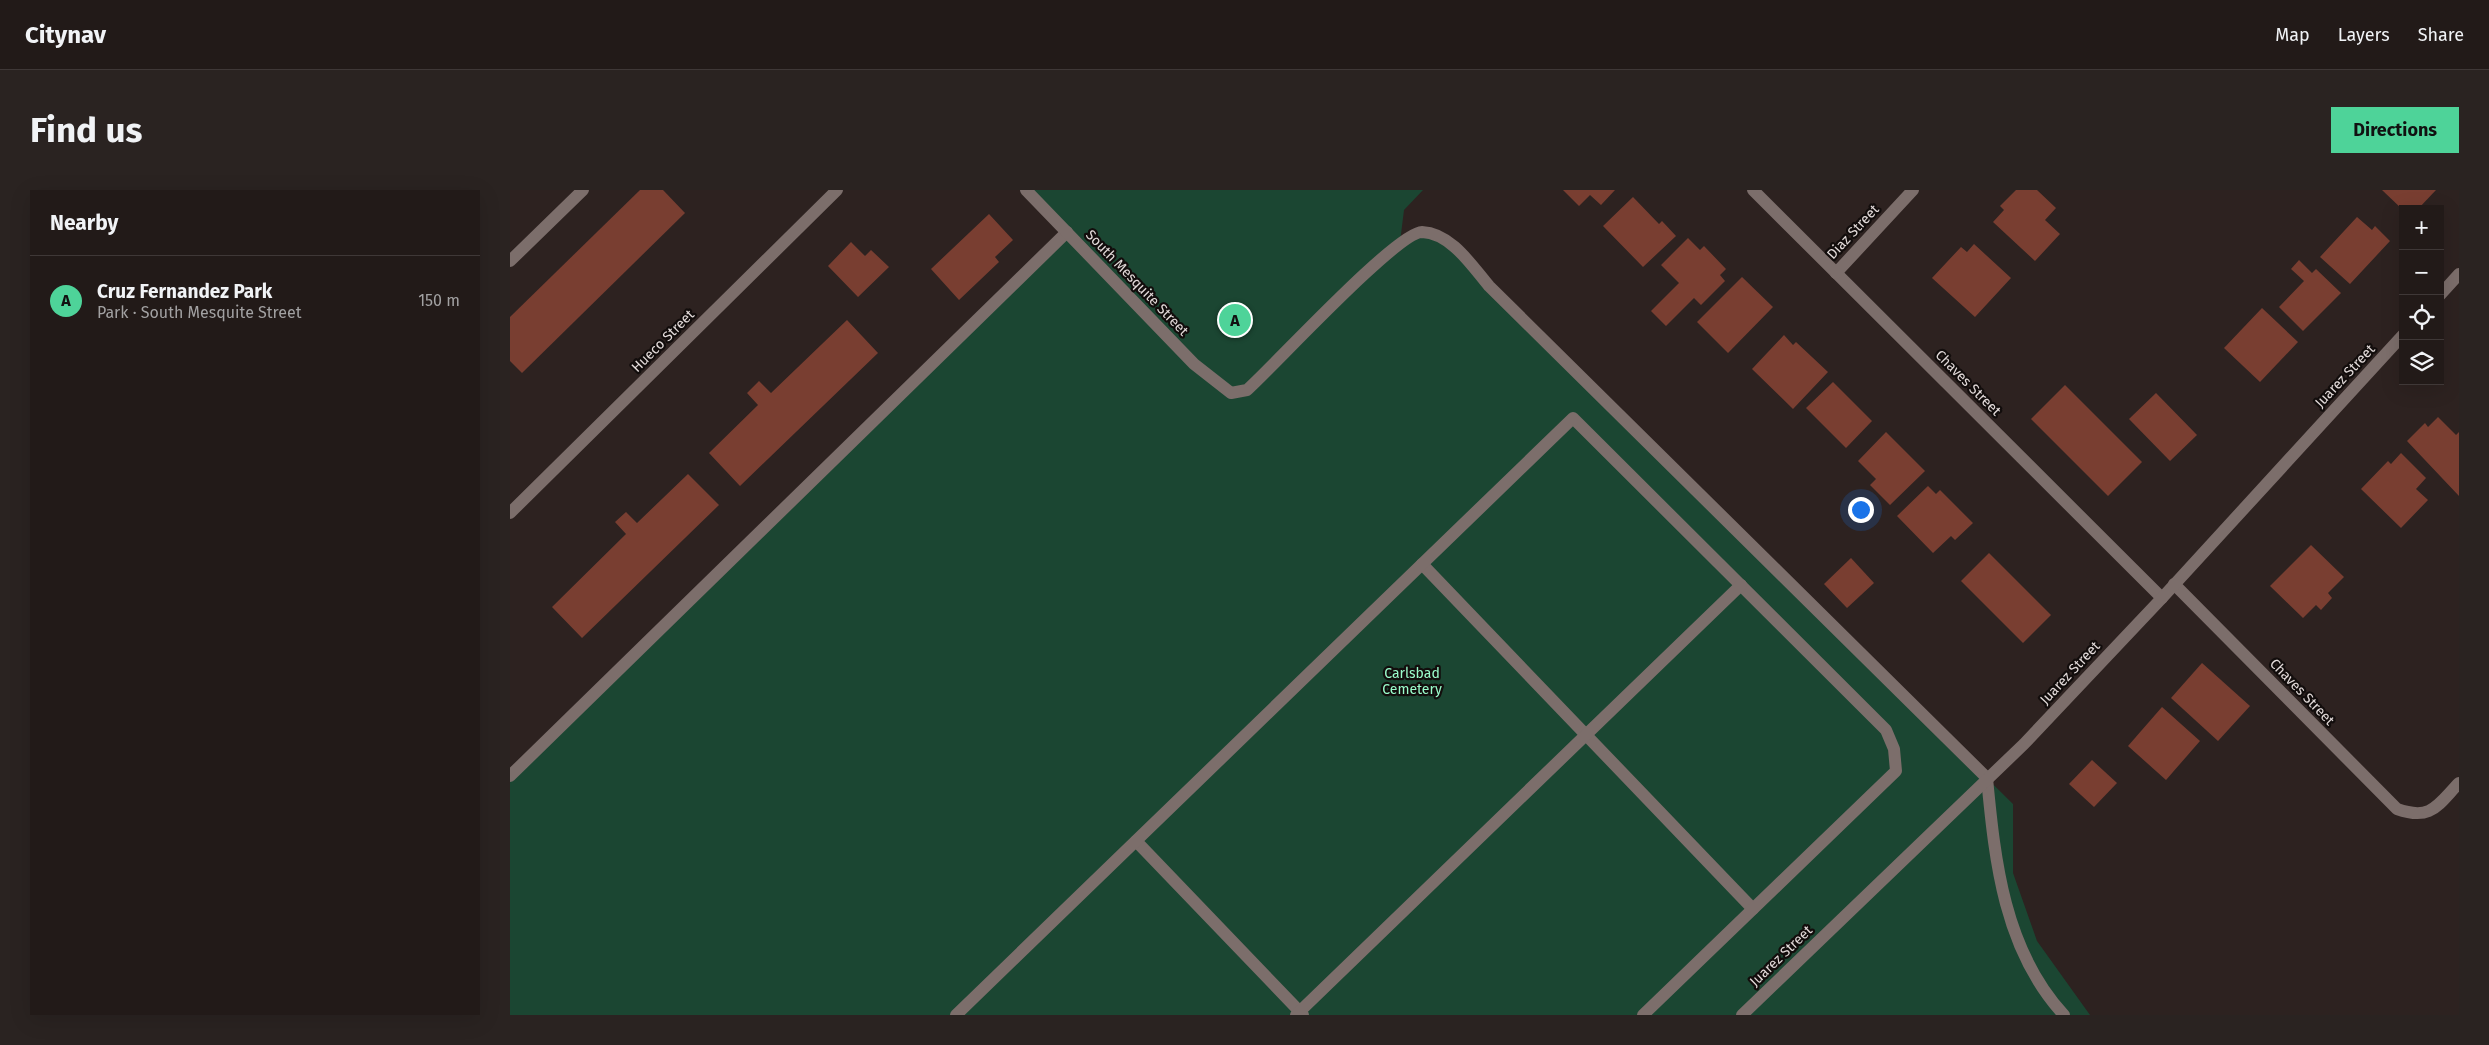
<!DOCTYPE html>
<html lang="en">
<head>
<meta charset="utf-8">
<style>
  body { margin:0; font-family:"Fira Sans",sans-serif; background:#2a2321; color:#f1f3f6 }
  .controls { position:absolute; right:15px; top:15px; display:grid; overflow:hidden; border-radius:0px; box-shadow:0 5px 20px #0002 }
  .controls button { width:45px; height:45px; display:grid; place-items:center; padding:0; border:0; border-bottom:1px solid #3f3837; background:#221a18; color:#f1f3f6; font:25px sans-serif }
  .you { position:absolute; left:1350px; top:319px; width:18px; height:18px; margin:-12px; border:4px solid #fff; border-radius:50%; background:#1a73e8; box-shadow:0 0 0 8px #1a73e833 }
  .badge { display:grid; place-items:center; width:32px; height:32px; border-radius:50%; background:#4ed399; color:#111; font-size:16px; font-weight:700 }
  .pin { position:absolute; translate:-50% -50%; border:2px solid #fff; box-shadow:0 1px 5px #0006 }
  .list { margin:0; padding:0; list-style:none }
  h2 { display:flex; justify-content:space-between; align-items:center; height:65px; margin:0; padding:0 20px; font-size:21px }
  h2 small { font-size:16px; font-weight:400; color:#a2a1a2 }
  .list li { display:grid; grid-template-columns:32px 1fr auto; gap:15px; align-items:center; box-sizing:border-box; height:90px; padding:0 20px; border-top:1px solid #3f3837 }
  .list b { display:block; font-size:19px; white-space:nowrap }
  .list p { margin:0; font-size:16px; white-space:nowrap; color:#a2a1a2 }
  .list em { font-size:16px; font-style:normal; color:#a2a1a2 }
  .icon { flex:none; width:28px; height:28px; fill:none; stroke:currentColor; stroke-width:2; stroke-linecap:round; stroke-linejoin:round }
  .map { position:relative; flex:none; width:1949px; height:825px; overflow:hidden; border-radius:0px }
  header { display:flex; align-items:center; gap:30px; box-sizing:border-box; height:70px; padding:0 25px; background:#221a18; border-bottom:1px solid #3f3837 }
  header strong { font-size:24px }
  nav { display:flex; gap:28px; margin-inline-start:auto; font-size:18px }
  .intro { display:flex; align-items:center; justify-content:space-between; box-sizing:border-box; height:120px; padding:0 30px }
  h1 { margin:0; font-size:35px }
  .button { padding:12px 22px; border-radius:0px; background:#4ed399; color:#111; font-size:18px; font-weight:700 }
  main { display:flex; gap:30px; padding:0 30px }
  aside { flex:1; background:#221a18; border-radius:0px; box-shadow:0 5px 20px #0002 }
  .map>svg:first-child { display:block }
  .green { fill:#1b4632 }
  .building { fill:#793e31 }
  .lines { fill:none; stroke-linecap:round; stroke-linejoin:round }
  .service { stroke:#7c6e6b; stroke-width:12 }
  .minor { stroke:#7c6e6b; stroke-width:12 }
  .labels { text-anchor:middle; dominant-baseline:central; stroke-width:4.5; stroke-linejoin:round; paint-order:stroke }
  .street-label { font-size:14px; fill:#e3dbda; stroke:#120d0c }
  .park-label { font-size:14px; fill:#9afccb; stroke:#120d0c }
</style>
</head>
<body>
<header>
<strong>Citynav</strong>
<nav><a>Map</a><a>Layers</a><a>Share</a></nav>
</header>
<div class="intro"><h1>Find us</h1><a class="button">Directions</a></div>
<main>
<aside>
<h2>Nearby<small></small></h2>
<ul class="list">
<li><span class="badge">A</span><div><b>Cruz Fernandez Park</b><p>Park · South Mesquite Street</p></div><em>150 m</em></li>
</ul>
</aside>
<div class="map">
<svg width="1949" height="825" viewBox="0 0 1949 825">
  <rect width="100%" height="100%" fill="#2d2220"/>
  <polygon class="green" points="516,0 913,0 894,20 890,52 926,45 1503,614 1503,683 1527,751 1580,825 0,825 0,586 557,43"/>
  <g class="building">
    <polygon points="130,0 153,0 175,23 12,183 0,171 0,127"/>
    <polygon points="1053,0 1105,0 1091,15 1080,5 1069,16"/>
    <polygon points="1506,0 1527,0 1546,18 1535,30 1550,44 1525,71 1483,32 1494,20 1490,16"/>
    <polygon points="1872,0 1926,0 1908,19 1893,20"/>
    <polygon points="1123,7 1149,34 1152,31 1166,46 1133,77 1093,36"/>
    <polygon points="479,24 503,50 485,67 489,72 449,110 421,79"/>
    <polygon points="1847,27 1862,40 1865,36 1880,51 1840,94 1810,67"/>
    <polygon points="1178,48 1190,60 1194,56 1216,79 1210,85 1215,91 1191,115 1184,108 1156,136 1141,121 1169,93 1151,75"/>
    <polygon points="341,52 355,66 361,60 379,77 348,107 318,76"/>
    <polygon points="1464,54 1501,88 1465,127 1422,88 1451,57 1457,62"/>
    <polygon points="1789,70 1802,83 1806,79 1831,103 1793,141 1769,117 1794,91 1781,79"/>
    <polygon points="1232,87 1263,117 1218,163 1187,132"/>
    <polygon points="1752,118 1788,152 1750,192 1714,158"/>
    <polygon points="337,130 368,163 230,296 199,263 248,215 237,203 249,191 261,203"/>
    <polygon points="1274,145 1283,155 1286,152 1318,182 1283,219 1242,179"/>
    <polygon points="1323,192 1362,231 1336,258 1296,218"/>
    <polygon points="1555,195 1632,272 1598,306 1521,229"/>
    <polygon points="1646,203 1687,245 1660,271 1619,229"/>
    <polygon points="1928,227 1946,245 1949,242 1949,306 1897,251 1915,233 1918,237"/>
    <polygon points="1376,242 1415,281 1380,315 1360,295 1366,289 1348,271"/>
    <polygon points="1891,263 1916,288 1906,299 1918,310 1891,338 1851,299 1878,271 1881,274"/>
    <polygon points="178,284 209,315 72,448 42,417 116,344 105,332 116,322 127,333"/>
    <polygon points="1418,296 1426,304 1430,300 1463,333 1445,350 1441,346 1423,363 1387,326"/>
    <polygon points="1801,355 1834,387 1818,403 1822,408 1811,420 1806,415 1793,428 1760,396"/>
    <polygon points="1479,363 1541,425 1513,453 1451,391"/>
    <polygon points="1341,368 1364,393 1337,418 1314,394"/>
    <polygon points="1692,473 1740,516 1708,551 1661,508"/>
    <polygon points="1652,517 1690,551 1656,590 1618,556"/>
    <polygon points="1582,570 1607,593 1584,617 1559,594"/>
  </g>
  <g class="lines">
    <g class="service">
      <polyline points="0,71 73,0"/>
      <polyline points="912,374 1243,719"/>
      <polyline points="0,586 557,42"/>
      <path d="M1477,588c8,84 17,172 77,237"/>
      <polyline points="626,651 793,825"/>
      <polyline points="446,825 1063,228 1376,540 1384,559 1386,581 1133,825"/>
      <polyline points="786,825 1231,395"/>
    </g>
    <g class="minor">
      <path d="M516,0l168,174 37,29 16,-3c27,-24 150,-158 175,-158 29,1 50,34 67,54l498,492"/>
      <polyline points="1243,0 1652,408"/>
      <polyline points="1326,83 1403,0"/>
      <polyline points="1930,105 1949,84"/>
      <polyline points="0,323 327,0"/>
      <path d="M1664,394l223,225c34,12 40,-3 62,-26"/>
      <polyline points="1232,825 1514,554 1652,408 1893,145"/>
    </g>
  </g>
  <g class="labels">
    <g class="street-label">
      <text transform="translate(1343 42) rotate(-47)">Diaz Street</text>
      <text transform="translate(627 93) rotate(46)">South Mesquite Street</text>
      <text transform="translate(153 151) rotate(-45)">Hueco Street</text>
      <text transform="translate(1835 186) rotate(-47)">Juarez Street</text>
      <text transform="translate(1458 193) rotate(45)">Chaves Street</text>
      <text transform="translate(1560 483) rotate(-47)">Juarez Street</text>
      <text transform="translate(1792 502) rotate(46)">Chaves Street</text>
      <text transform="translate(1271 766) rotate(-44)">Juarez Street</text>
    </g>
    <g class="park-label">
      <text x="902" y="483">Carlsbad<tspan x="902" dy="16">Cemetery</tspan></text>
    </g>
  </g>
</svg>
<div class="controls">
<button>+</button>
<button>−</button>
<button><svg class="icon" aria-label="locate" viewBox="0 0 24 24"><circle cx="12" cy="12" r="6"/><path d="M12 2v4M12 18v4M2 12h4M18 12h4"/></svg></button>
<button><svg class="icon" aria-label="layers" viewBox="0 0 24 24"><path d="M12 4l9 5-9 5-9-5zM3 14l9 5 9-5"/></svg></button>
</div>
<div class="you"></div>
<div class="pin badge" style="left:725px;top:130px">A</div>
</div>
</main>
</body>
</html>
